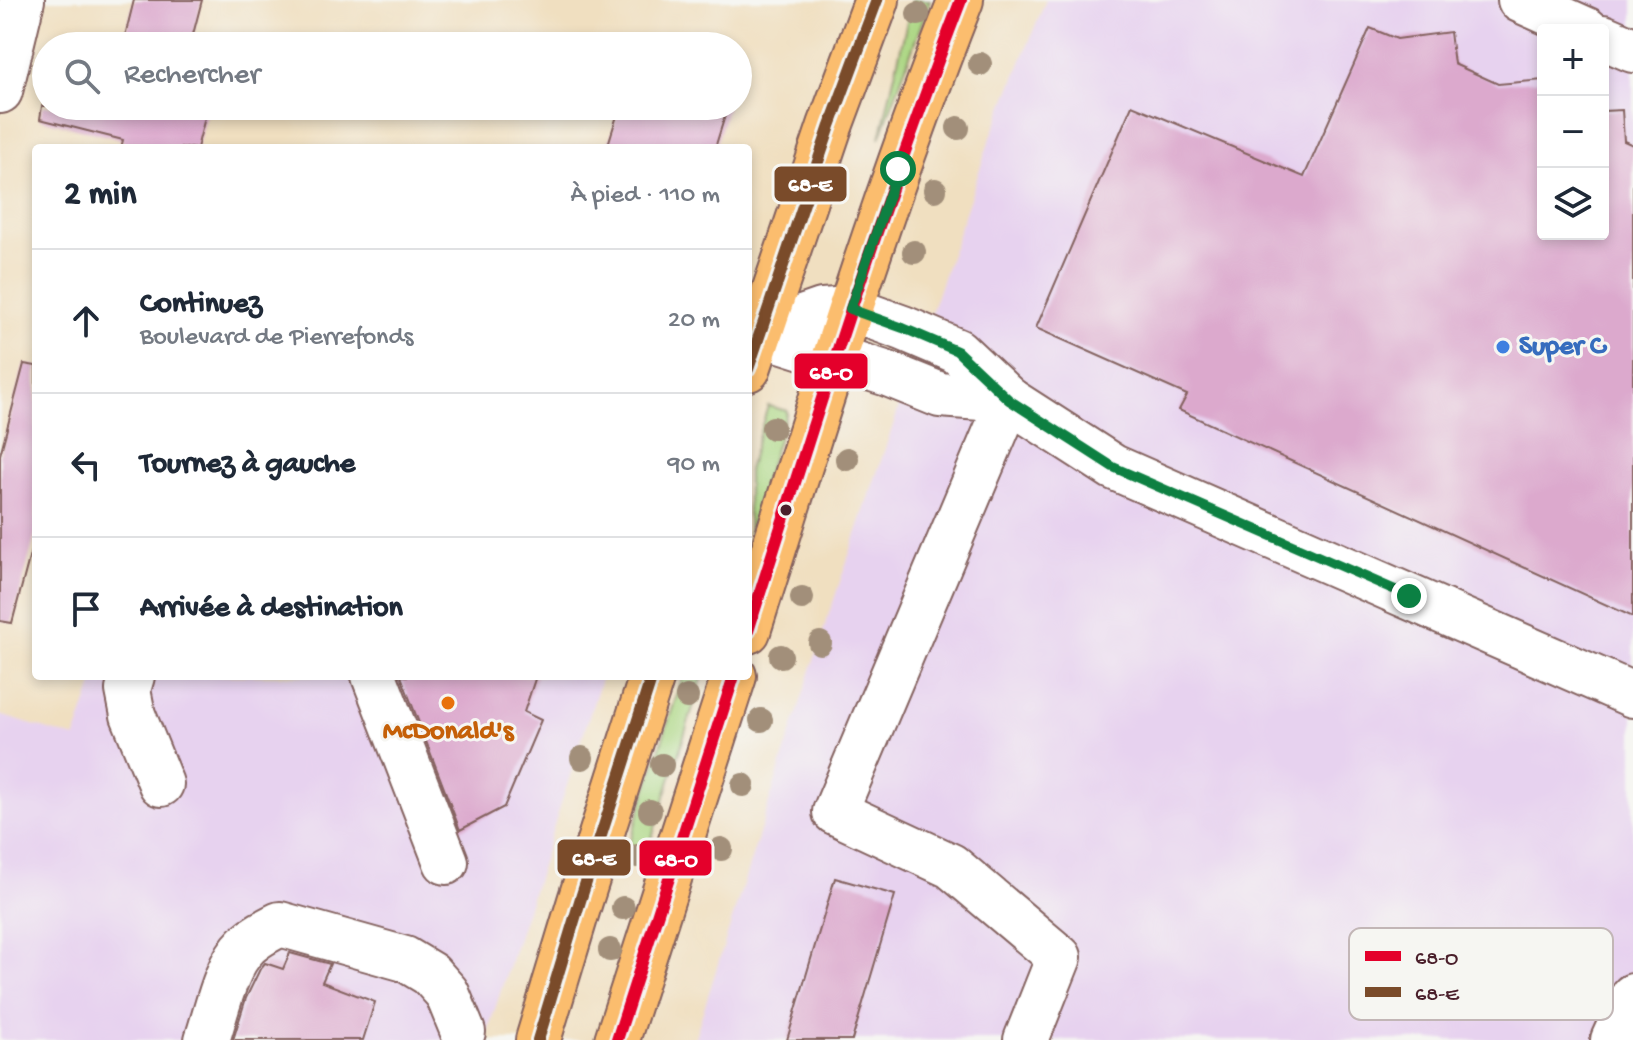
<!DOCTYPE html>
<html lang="fr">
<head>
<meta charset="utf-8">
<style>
  body { margin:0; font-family:"Gochi Hand",sans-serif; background:#f6f6f7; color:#1f2937 }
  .controls { position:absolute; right:24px; top:24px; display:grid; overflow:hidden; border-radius:8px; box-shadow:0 4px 12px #0003 }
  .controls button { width:72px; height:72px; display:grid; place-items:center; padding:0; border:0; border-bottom:2px solid #e0e1e3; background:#fff; color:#1f2937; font:40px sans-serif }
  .stop { position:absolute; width:24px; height:24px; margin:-18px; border:6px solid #0b8043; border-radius:50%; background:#fff }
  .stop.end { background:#0b8043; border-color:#fff; box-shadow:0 2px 8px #0008 }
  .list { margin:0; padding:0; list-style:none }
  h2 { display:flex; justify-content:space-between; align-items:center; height:104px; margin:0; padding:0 32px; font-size:34px }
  h2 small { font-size:26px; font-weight:400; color:#747a83 }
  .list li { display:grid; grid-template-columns:52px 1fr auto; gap:24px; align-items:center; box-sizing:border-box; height:144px; padding:0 32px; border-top:2px solid #e0e1e3 }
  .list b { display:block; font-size:30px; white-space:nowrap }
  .list p { margin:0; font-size:26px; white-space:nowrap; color:#747a83 }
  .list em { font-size:26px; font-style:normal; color:#747a83 }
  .icon { flex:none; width:44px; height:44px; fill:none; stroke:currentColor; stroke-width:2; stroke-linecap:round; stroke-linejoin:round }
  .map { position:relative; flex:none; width:1633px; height:1040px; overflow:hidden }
  .search { position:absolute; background:#fff; box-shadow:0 4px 12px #0003; left:32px; top:32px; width:720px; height:88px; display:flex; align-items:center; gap:20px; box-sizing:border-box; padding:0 28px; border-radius:44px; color:#747a83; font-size:30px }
  .panel { position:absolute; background:#fff; box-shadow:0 4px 12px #0003; left:32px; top:144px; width:720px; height:536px; border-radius:8px }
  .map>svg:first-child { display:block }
  .built { fill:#e7d2ef; fill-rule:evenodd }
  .green { fill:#acd783; stroke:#7b7b57; stroke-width:2 }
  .building { fill:#dca9cd }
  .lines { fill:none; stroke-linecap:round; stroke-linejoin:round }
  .minor-casing { stroke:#84625f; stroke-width:48 }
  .major-casing { stroke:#84625f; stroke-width:48 }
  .minor { stroke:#fff; stroke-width:44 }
  .major { stroke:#fbbd6e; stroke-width:44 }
  .bus-1-casing { stroke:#f6f6f2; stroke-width:18 }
  .bus-2-casing { stroke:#f6f6f2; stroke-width:18 }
  .bus-1 { stroke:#e4002b; stroke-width:12 }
  .bus-2 { stroke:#7a4b2a; stroke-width:12 }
  .tree { fill:#a28f7a }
  .route { stroke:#0b8043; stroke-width:10 }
  .shop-dot { fill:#3f7fe0; stroke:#f6f6f2; stroke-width:3 }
  .bus-dot { fill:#4a1f2b; stroke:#f6f6f2; stroke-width:3 }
  .food-dot { fill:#e8710a; stroke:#f6f6f2; stroke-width:3 }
  .labels { text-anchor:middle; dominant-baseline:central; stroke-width:6; stroke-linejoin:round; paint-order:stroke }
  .shop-label { font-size:28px; font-weight:bold; fill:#366cbe; stroke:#f6f6f2; text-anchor:start }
  .food-label { font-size:28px; font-weight:bold; fill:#c56008; stroke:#f6f6f2 }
  .key { fill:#f6f6f2; stroke:#c2b6b6; stroke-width:2 }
  .key-label { font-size:22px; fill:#4a1f2b }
  .line-badge { stroke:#f6f6f2; stroke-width:3 }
  .badge-label { font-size:22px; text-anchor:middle; font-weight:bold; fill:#fff }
</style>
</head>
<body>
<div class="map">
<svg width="1633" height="1040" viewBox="0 0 1633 1040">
  <rect width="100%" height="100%" fill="#f6f6f2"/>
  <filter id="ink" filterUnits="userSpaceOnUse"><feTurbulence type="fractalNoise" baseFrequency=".0125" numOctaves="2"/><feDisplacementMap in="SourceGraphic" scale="16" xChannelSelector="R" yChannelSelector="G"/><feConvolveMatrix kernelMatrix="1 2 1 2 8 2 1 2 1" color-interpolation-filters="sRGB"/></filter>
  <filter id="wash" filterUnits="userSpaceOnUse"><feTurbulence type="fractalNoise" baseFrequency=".006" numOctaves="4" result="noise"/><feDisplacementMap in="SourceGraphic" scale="32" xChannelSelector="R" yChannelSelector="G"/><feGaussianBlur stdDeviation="1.8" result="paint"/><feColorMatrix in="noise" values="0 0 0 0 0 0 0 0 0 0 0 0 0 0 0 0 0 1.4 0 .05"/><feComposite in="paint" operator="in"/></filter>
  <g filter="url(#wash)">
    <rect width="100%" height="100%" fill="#f0dfc0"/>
    <g class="built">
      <path d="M1046,0h587v1040h-939l128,-405 167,-493zM1543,30h60v204h-60z"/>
      <polygon points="96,676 602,676 485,1040 0,1040 0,715 75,738"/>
    </g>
    <g class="green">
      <polygon points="912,0 930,0 880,138"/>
      <polygon points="768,406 787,411 748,534 748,470"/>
      <polygon points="683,676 703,676 643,866 624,860"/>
    </g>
    <g id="blocks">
      <g class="building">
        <polygon points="134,0 202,0 190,46 149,46 124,40"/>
        <polygon points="1370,28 1397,39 1450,32 1454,64 1498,84 1543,80 1543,234 1603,234 1603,111 1622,110 1624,141 1633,145 1633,617 1179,410 1187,395 1036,328 1132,105 1304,177"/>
        <polygon points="42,106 208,106 197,148 121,148 123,140 40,119"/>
        <polygon points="620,106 728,106 715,148 607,148"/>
        <polygon points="24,364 36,366 36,532 12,623 0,621 0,455"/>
        <polygon points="401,676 536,676 524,712 541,720 504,807 460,830"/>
        <polygon points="835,878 895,895 852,1040 787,1040"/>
        <polygon points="290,953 330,964 322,982 375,1002 363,1040 233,1040 246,998 260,969 265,963 283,969"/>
      </g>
    </g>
  </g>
  <g filter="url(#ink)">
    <use href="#blocks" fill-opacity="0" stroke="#84625f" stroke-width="2"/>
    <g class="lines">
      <defs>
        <g id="minor">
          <polyline points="1520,0 1587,30"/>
          <polyline points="1603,37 1633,50"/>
          <polyline points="0,91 22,0"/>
          <polyline points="759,333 822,311 850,309 903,328 957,351 1009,400 1113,467 1633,695"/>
          <polyline points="759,333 888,374 940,395 1009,400"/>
          <polyline points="1009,400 835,812 951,866 1059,957 1026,1040"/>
          <polyline points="132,676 128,690 133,715 161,784"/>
          <polyline points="374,676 446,862"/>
          <path d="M207,1040c10,-29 18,-74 40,-95 9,-9 21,-15 33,-21l125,35 25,15 17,19 16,39"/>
          <polyline points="1613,1040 1633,996"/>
        </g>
        <g id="major">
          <polyline points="748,369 830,126 877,0"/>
          <path d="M748,631c67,-212 131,-424 213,-631"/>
          <polyline points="538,1040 580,901 652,676"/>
          <polyline points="617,1040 734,676"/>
        </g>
      </defs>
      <use href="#minor" class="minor-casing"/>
      <use href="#major" class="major-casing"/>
      <use href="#minor" class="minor"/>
      <use href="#major" class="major"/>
      <defs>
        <g id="bus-1">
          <path d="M748,631c67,-212 133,-424 213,-631"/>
          <polyline points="617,1040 734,676"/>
        </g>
        <g id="bus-2">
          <polyline points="748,369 830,126 877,0"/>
          <polyline points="538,1040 580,901 652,676"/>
        </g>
      </defs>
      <use href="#bus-1" class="bus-1-casing"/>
      <use href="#bus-2" class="bus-2-casing"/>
      <use href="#bus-1" class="bus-1"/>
      <use href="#bus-2" class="bus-2"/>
    </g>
    <g class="tree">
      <circle cx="918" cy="14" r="12"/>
      <circle cx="980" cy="64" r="12"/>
      <circle cx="958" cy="128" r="12"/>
      <circle cx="935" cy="190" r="12"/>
      <circle cx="914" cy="252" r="12"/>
      <circle cx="773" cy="428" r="12"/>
      <circle cx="847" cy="459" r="12"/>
      <circle cx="802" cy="598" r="12"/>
      <circle cx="820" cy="643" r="12"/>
      <circle cx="781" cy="656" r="12"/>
      <circle cx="687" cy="697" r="12"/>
      <circle cx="761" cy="720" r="12"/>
      <circle cx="582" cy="758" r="12"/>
      <circle cx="662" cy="765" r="12"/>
      <circle cx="743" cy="785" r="12"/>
      <circle cx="650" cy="811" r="12"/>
      <circle cx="721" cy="849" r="12"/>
      <circle cx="637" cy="856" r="12"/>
      <circle cx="623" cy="908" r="12"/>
      <circle cx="610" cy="950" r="12"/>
    </g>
  </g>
  <g class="lines" filter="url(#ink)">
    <polyline class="route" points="898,169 850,309 903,328 957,351 1009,400 1113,467 1409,596"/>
  </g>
  <circle class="shop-dot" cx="1503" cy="347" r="8"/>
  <circle class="bus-dot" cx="786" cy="510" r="7"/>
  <circle class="food-dot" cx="448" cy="703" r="8"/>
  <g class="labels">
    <g class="shop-label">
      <text x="1519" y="347">Super C</text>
    </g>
    <g class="food-label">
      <text x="448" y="732">McDonald's</text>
    </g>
  </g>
  <rect x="1349" y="928" width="264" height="92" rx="12" class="key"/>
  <rect x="1365" y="951" width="36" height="10" fill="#e4002b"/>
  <rect x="1365" y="987" width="36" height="10" fill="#7a4b2a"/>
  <g class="key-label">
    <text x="1415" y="964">68-O</text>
    <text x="1415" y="1000">68-E</text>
  </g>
  <g class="line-badge">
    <rect x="773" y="165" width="75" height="38" rx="8" fill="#7a4b2a"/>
    <rect x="793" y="352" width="76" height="38" rx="8" fill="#e4002b"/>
    <rect x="556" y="838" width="76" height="39" rx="8" fill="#7a4b2a"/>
    <rect x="638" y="839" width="75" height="38" rx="8" fill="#e4002b"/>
  </g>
  <g class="badge-label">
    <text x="810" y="191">68-E</text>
    <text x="831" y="379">68-O</text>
    <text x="594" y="865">68-E</text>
    <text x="676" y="866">68-O</text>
  </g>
</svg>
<div class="controls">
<button>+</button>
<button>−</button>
<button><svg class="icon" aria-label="layers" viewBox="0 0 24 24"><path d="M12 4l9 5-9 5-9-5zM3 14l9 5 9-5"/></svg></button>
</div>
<div class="stop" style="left:898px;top:169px"></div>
<div class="stop end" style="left:1409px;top:596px"></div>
<div class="search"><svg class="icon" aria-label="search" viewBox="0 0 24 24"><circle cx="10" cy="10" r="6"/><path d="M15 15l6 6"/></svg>Rechercher</div>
<section class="panel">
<h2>2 min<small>À pied · 110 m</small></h2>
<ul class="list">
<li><svg class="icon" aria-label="ahead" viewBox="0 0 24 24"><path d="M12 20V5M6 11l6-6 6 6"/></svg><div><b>Continuez</b><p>Boulevard de Pierrefonds</p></div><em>20 m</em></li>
<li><svg class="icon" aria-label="left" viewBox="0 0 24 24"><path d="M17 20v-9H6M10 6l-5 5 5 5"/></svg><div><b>Tournez à gauche</b></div><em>90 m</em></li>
<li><svg class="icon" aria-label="arrive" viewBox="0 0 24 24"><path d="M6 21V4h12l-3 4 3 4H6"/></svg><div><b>Arrivée à destination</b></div></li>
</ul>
</section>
</div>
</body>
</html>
